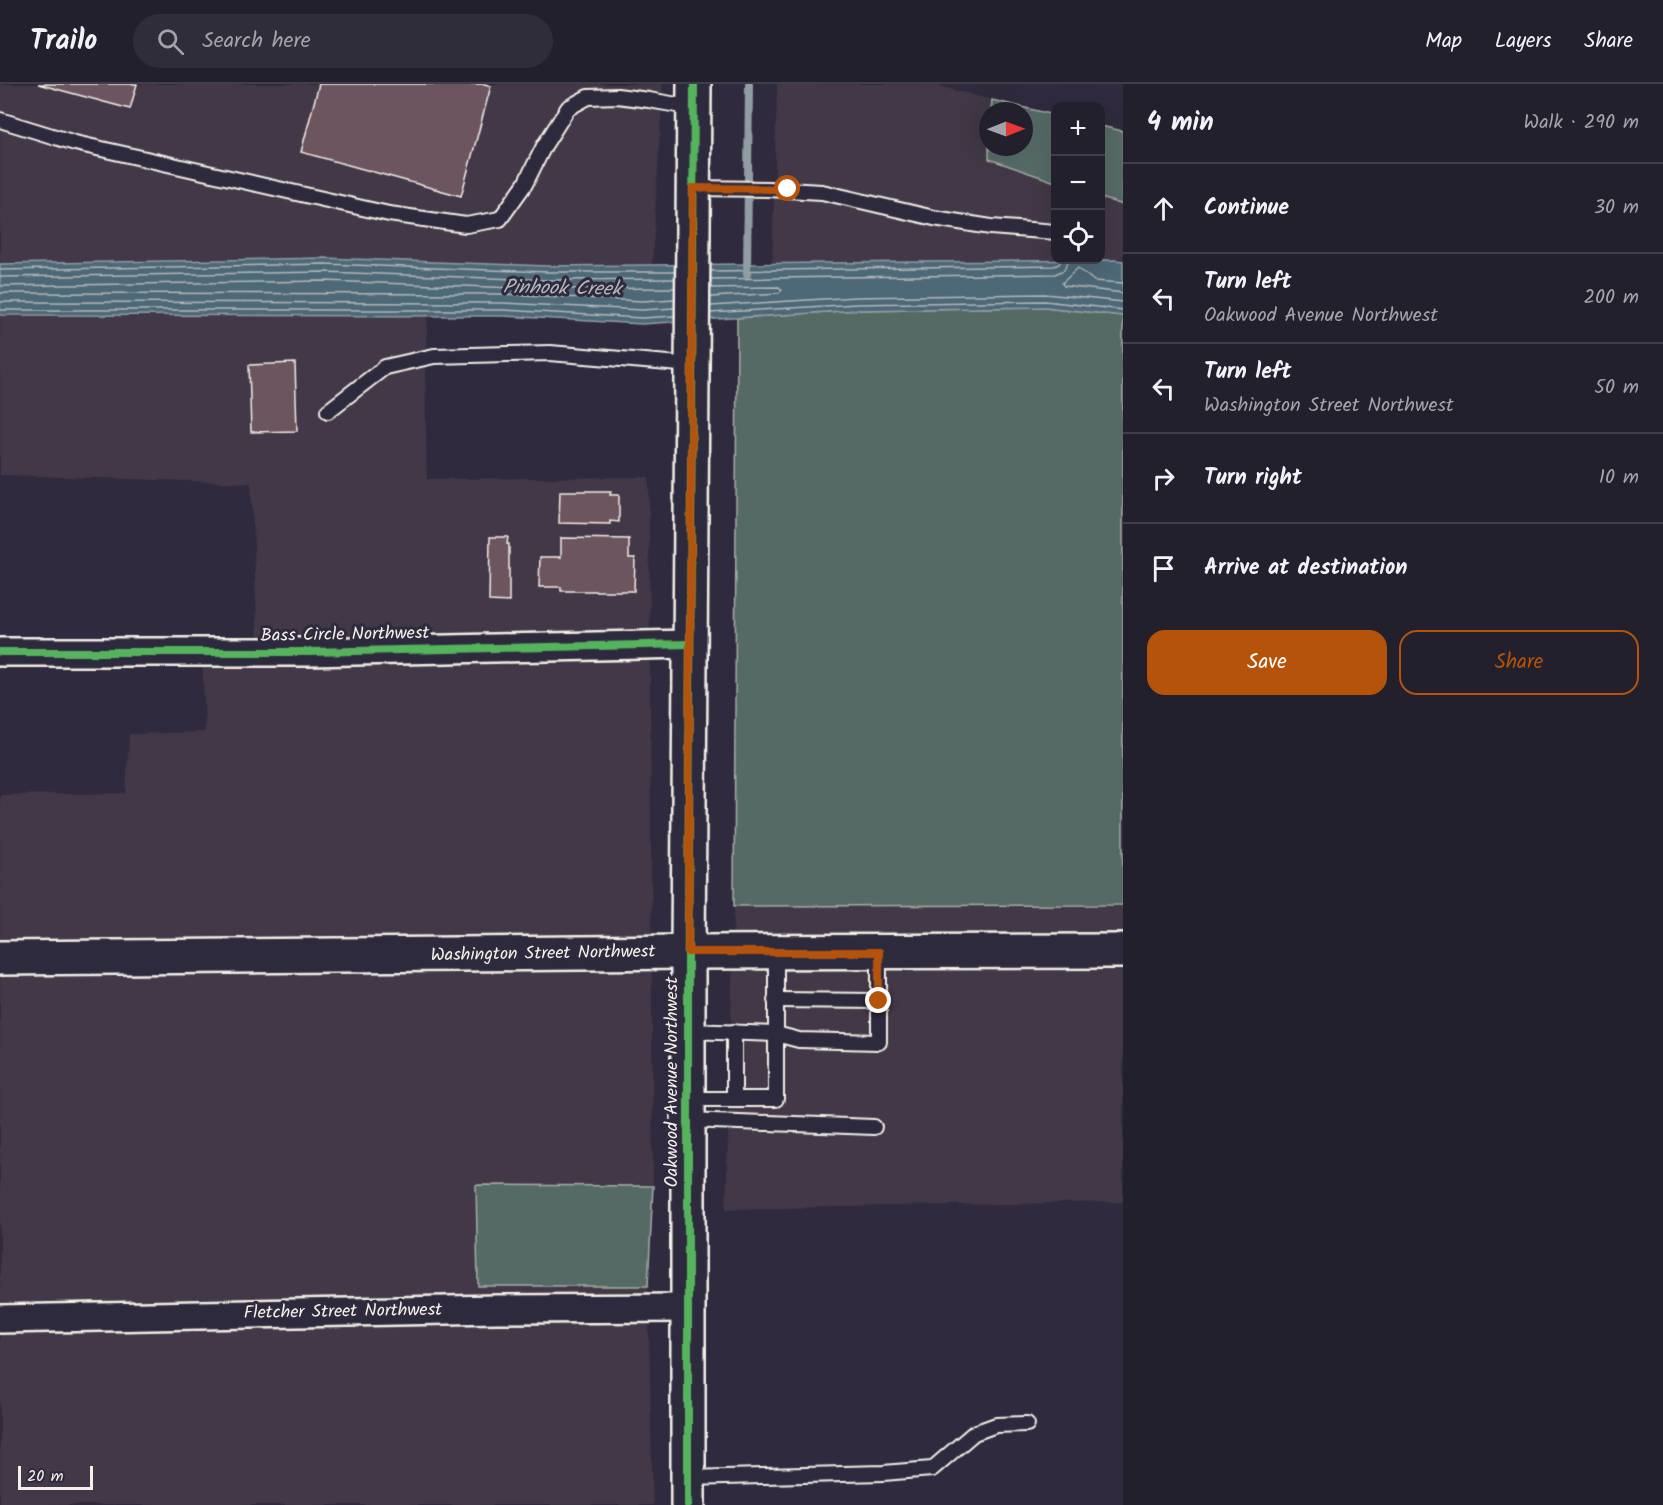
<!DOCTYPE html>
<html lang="en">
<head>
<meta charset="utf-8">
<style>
  body { margin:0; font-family:Kalam,sans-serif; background:#2f2d3a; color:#f1f3f6 }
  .controls { position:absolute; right:18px; top:18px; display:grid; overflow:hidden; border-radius:12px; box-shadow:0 6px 24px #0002 }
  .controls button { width:54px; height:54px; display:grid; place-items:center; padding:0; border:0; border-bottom:2px solid #403e4a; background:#23202e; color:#f1f3f6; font:30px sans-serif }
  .compass { position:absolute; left:979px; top:18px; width:54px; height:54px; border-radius:50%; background:#23202e; box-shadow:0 6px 24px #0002; rotate:89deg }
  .scale { position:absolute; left:18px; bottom:15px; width:75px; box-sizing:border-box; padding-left:6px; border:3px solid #f4f1e8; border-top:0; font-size:16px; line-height:21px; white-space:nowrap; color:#f4f1e8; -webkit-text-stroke:4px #2f2a3d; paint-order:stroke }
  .stop { position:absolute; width:18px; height:18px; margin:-14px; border:4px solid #b45309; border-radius:50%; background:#fff }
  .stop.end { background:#b45309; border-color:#fff; box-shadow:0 2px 6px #0008 }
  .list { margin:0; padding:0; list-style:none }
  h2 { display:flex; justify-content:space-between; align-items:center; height:78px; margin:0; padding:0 24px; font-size:26px }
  h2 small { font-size:20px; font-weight:400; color:#a3a3aa }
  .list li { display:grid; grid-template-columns:39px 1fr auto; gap:18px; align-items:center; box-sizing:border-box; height:90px; padding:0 24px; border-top:2px solid #403e4a }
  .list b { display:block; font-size:22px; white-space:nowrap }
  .list p { margin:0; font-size:20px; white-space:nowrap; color:#a3a3aa }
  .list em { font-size:20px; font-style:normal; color:#a3a3aa }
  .actions { display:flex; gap:12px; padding:18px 24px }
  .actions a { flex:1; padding:14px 0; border:2px solid #b45309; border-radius:18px; text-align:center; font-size:21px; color:#b45309 }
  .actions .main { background:#b45309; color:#fff }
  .icon { flex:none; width:33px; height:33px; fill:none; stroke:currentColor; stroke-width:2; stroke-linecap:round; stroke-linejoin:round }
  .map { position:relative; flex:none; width:1123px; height:1421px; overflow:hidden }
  header { display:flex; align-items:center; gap:36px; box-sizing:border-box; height:84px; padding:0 30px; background:#23202e; border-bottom:2px solid #403e4a }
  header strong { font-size:28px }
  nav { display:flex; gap:33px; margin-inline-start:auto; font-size:21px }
  .search { width:420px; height:54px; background:#2f2d3a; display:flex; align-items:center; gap:15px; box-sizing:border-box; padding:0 21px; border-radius:33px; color:#a3a3aa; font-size:22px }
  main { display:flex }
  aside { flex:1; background:#23202e }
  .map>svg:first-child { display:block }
  .built { fill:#423747 }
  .green { fill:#576b65; stroke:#a6aea6; stroke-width:1.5 }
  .water { fill:#4e6777; stroke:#909ea4; stroke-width:1.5 }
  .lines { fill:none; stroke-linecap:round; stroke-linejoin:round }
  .shore { stroke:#b2babb; stroke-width:1.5 }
  .stream { stroke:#909ea4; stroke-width:8 }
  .building { fill:#6d555e; stroke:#f4f1e8; stroke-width:1.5 }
  .lane-casing { stroke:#f4f1e8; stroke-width:18 }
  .street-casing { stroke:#f4f1e8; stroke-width:32 }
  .secondary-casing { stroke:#f4f1e8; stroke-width:38 }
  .lane { stroke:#2f2a3d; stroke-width:14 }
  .street { stroke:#2f2a3d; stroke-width:27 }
  .secondary { stroke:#2f2a3d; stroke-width:33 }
  .cycleway-casing { stroke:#2f2a3d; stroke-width:11 }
  .cycleway { stroke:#56b35d; stroke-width:8 }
  .route { stroke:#b45309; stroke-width:8 }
  .labels { text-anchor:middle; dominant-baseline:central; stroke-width:6; stroke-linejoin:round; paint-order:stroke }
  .street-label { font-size:18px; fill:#f4f1e8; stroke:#2f2a3d }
  .water-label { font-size:20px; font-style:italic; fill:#b2babb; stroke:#2f2a3d }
</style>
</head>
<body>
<header>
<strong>Trailo</strong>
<div class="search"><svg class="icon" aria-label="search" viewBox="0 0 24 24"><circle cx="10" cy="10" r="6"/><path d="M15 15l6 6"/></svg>Search here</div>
<nav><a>Map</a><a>Layers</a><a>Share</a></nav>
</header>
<main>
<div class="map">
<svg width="1123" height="1421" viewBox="0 0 1123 1421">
  <rect width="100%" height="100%" fill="#2f2a3d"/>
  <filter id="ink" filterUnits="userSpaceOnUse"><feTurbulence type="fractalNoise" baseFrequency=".0167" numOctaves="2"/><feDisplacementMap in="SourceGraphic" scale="12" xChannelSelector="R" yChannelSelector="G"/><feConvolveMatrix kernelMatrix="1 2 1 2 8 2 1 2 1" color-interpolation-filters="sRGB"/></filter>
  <g filter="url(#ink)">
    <g class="built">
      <polygon points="0,0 663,0 652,182 548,182 324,174 0,180"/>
      <polygon points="777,0 931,0 992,16 991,27 988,27 989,75 1055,98 1056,176 1100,176 1101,114 1123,121 1123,177 772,180"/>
      <polygon points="0,231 428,232 425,277 427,395 649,393 653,1102 476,1102 478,1202 648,1202 653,1421 0,1421 0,711 126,709 129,650 205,648 202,567 258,564 251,399 0,391"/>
      <polygon points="1123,821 1123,1118 726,1125 734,822"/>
    </g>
    <g class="green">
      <polygon points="992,16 1055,31 1055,98 989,75 989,63 1024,63 1024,27 991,27"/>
      <polygon points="1101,42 1123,47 1123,121 1101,114"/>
      <polygon points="1045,223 1123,232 1123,821 734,822 737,234 857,226"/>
      <polygon points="476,1101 653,1102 648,1202 478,1202"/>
    </g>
    <polygon class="water" points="324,174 548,182 1114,176 1123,177 1123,232 1045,223 857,226 642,240 503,232 0,231 0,180"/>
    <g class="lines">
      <g class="shore">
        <polyline points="0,186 324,180 548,188 675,188"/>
        <polyline points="711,187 1054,182 1059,180 1061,176"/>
        <polyline points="0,193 324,188 548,196 675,195"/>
        <polyline points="711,195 1055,190 1064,186 1069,176"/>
        <polyline points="1123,199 1094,197 1078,184 1062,199 1064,202 1123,209"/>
        <polyline points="0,202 324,197 548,205 675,204"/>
        <polyline points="0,209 503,210 642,217 675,215"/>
        <polyline points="711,213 779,209 782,206 779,203 711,204"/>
        <polyline points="0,218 503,219 642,226 674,224"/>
        <polyline points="710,222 856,213 1045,210 1123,218"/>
        <polyline points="0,226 503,226 642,234 674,232"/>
        <polyline points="710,229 857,220 1045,217 1123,226"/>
      </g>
      <polyline class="stream" points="747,190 749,0"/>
    </g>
    <g class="building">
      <polygon points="38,0 137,0 130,25"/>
      <polygon points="319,0 485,0 491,2 461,112 301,68"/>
      <polygon points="295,279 297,347 251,348 249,281"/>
      <polygon points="560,407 611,407 610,411 619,411 619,438 610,437 610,440 559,439"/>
      <polygon points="490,453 508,453 507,460 509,460 509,518 489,517"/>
      <polygon points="561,454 629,455 629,474 635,474 634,507 561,507 561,503 539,503 540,473 561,473"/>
    </g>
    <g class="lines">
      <defs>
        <g id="lane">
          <polyline points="0,36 75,59 389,130 466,141 500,135 525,100 544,62 568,24 588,13 617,12 649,16 694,24"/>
          <polyline points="693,104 768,105 822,108 934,134 991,143 1056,148"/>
          <polyline points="328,327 385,283 434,272 550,269 692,281"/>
          <polyline points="775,916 879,917"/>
          <polyline points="687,947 776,950 799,956 879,958 879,868"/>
          <polyline points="687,1015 776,1015 776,868"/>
          <polyline points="734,1015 734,948"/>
          <polyline points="687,1036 874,1043"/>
          <polyline points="688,1394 883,1389 932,1385 974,1349 996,1341 1027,1340"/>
        </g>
        <g id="street">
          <polyline points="0,568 308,568 690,560"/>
          <polyline points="0,1235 497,1225 687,1224"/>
        </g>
        <g id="secondary">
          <polyline points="0,874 688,868 1123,867"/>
          <polyline points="688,1421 688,868 694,0"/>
        </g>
      </defs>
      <use href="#lane" class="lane-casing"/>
      <use href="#street" class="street-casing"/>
      <use href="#secondary" class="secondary-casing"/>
      <use href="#lane" class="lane"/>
      <use href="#street" class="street"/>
      <use href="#secondary" class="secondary"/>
      <defs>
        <g id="cycleway">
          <polyline points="0,568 308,568 690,560"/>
          <polyline points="688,1421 688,868 694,0"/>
        </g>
      </defs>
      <use href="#cycleway" class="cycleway-casing"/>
      <use href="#cycleway" class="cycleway"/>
    </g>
  </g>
  <g class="lines" filter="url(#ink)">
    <polyline class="route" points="788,105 693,104 688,868 879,868 879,917"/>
  </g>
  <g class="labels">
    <g class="street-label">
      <text transform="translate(345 551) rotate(-1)">Bass Circle Northwest</text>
      <text transform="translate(543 870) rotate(-1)">Washington Street Northwest</text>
      <text transform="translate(672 998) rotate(-90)">Oakwood Avenue Northwest</text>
      <text transform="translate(343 1228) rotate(-1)">Fletcher Street Northwest</text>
    </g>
    <g class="water-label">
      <text transform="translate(562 205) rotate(1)">Pinhook Creek</text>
    </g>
  </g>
</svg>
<div class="controls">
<button>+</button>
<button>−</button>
<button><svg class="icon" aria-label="locate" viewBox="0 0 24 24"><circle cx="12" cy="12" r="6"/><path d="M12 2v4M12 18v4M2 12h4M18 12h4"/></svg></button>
</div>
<svg class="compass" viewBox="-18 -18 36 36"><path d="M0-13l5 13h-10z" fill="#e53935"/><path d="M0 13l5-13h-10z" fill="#a3a3aa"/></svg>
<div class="scale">20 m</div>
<div class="stop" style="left:788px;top:105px"></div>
<div class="stop end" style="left:879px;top:917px"></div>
</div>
<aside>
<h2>4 min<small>Walk · 290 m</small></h2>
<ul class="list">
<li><svg class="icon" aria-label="ahead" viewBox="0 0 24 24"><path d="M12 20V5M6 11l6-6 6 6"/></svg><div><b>Continue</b></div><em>30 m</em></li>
<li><svg class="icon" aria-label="left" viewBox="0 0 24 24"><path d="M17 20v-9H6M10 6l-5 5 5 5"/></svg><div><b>Turn left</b><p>Oakwood Avenue Northwest</p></div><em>200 m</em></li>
<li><svg class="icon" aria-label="left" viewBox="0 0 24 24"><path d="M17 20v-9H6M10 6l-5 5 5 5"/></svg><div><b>Turn left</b><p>Washington Street Northwest</p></div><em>50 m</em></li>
<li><svg class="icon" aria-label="right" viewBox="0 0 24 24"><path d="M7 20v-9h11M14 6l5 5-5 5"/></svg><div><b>Turn right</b></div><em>10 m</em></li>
<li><svg class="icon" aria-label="arrive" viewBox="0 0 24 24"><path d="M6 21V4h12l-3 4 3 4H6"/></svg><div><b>Arrive at destination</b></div></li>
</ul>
<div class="actions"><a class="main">Save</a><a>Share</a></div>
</aside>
</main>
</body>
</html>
